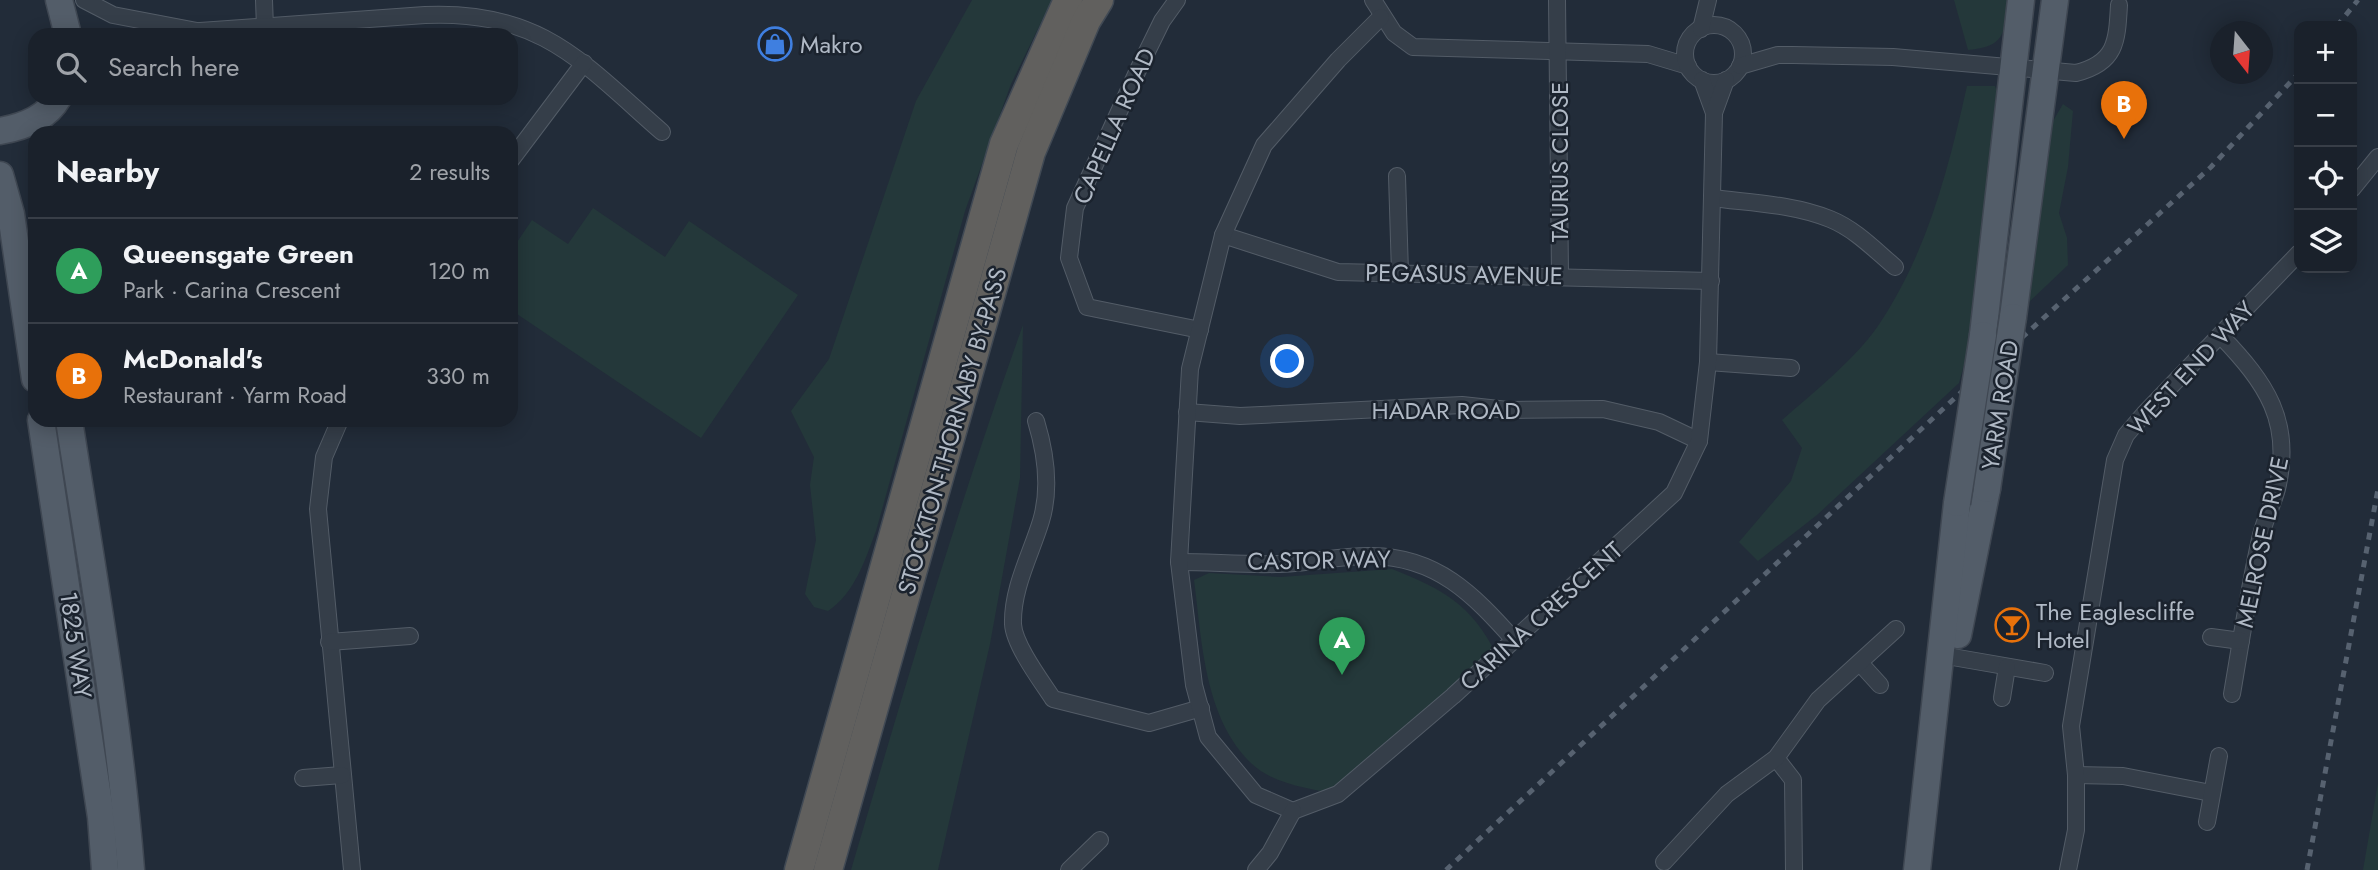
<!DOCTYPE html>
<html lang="en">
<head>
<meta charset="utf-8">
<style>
  body { margin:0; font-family:Jost,sans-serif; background:#232933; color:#f1f3f6 }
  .controls { position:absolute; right:21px; top:21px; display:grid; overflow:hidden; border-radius:14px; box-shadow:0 4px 18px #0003 }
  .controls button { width:63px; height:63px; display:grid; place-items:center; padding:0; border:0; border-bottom:2px solid #383e47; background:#1a212b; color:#f1f3f6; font:35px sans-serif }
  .compass { position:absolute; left:2210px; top:21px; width:63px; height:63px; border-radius:50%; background:#1a212b; box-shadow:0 4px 18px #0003; rotate:163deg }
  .you { position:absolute; left:1288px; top:362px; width:24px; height:24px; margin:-18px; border:5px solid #fff; border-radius:50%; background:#1a73e8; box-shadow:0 0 0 10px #1a73e833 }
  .badge { display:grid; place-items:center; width:46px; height:46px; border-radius:50%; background:#8c9099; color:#fff; font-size:23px; font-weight:700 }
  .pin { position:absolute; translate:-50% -58px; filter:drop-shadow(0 2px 4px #0008) }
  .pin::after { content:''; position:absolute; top:37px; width:24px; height:21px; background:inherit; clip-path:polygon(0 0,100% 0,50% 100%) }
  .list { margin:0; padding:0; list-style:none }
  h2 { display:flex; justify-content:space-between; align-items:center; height:91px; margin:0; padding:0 28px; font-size:30px }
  h2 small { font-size:23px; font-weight:400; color:#9fa3a9 }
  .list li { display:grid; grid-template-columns:46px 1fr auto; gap:21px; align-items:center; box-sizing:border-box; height:105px; padding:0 28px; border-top:2px solid #383e47 }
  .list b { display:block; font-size:26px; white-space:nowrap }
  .list p { margin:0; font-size:23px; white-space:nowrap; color:#9fa3a9 }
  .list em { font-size:23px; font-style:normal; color:#9fa3a9 }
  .icon { flex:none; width:38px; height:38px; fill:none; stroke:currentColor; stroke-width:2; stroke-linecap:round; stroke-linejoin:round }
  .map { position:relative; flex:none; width:2378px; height:870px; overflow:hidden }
  .search { position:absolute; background:#1a212b; box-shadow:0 4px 18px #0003; left:28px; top:28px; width:490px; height:77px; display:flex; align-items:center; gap:18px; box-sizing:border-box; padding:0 24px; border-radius:21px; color:#9fa3a9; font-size:26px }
  .panel { position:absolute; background:#1a212b; box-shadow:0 4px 18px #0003; left:28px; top:126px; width:490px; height:301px; border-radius:21px }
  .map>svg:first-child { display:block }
  .green { fill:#24383a }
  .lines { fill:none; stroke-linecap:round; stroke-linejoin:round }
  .minor-casing { stroke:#535c67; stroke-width:18 }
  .primary-casing { stroke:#3f4752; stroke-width:29 }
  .trunk-casing { stroke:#404954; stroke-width:31 }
  .minor { stroke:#353e49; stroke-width:16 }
  .primary { stroke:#535d69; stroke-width:26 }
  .trunk { stroke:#61605e; stroke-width:28 }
  .rail { stroke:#576270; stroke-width:5; stroke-dasharray:7 7; stroke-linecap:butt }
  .primary-bridge-casing { stroke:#3f4752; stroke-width:29; stroke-linecap:butt }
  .primary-bridge { stroke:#535d69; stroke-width:26 }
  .labels { text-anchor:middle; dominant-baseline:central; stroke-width:5; stroke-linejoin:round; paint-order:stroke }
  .poi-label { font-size:24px; fill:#b0b9c5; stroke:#1b232e; text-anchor:start }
  .street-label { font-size:24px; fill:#b0b9c5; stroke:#1b232e }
</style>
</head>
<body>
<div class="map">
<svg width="2378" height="870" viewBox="0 0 2378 870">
  <rect width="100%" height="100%" fill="#222c39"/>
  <g class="green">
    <path d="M972,0h80l-41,84 -46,127 -89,320c-11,29 -21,62 -48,80l-14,-4 -9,-13 11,-54 -6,-55 4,-28 -23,-46 38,-52 87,-258z"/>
    <path d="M1954,0h54c-3,33 -3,47 -40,50z"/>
    <path d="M1967,86h28l6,16 -29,233 -13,48 -142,132 -59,46 -19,-19 52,-61 11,-33 -20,-28c29,-25 74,-62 96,-94 49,-73 70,-155 89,-240z"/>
    <polygon points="2063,104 2073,111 2068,167 2059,213 2067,238 2068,265 2029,302 2053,121"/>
    <polygon points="593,208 665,257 689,221 798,295 701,438 511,310 511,251 532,220 568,244"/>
    <path d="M1023,325l-3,153 -30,166 -52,226h-87c54,-183 107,-365 172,-545z"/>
    <path d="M1392,569c52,21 78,34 105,86l-159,139c-27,-5 -65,-10 -86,-30 -48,-46 -50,-123 -58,-184l15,-7 72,4z"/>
    <polygon points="2378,783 2378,870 2363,870"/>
  </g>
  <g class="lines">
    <defs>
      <g id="minor">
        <polyline points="84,0 113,15 197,31"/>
        <polyline points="264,0 265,28"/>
        <polyline points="1177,0 1162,21 1138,70 1075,208 1069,258 1087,307 1200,330"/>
        <polyline points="1373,0 1394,33 1413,47 1648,54 1688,66"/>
        <polyline points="1557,0 1560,275"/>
        <circle cx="1714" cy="54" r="29"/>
        <polyline points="1701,29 1708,0"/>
        <path d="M185,35l15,-4 225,-16c116,-5 157,47 237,117"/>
        <path d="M1740,66l38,-11h15l100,2 183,16c40,-10 41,-31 43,-68"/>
        <polyline points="1702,80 1714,113"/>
        <polyline points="511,160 584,63"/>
        <polyline points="1397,176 1400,273"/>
        <polyline points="2352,189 2378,157"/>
        <path d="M1712,198c39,5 81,6 118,21 25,10 45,31 65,48"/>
        <polyline points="1223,235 1338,272 1711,281"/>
        <path d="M2221,336c45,47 72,85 56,153 -4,15 -12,30 -16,46 -12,52 -20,106 -29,159"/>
        <polyline points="1708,362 1791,368"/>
        <polyline points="1187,412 1240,416 1462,405 1508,410 1603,409 1659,422 1699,441"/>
        <polyline points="340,420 324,457 318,509 352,870"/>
        <path d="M1036,421c10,33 15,67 5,100 -10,33 -29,67 -28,103 1,21 29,58 40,75l96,24 52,-15"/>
        <path d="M1179,562c32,0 65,3 97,2 32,0 64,-9 96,-8 65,1 101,38 142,84"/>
        <polyline points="2211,637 2241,641"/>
        <polyline points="329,642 410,636"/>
        <polyline points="1941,655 2045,673"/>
        <polyline points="1860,663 1880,685"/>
        <polyline points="2002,698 2007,667"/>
        <polyline points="1776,758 1793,780 1794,870"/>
        <polyline points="2076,775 2123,776 2211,793"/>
        <polyline points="303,778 342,775"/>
        <polyline points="1293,811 1338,794 1453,696 1674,493 1699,441 1708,362 1714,113 1726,80"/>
        <polyline points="1293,811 1256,795 1208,737 1194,685 1179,562 1190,369 1223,235 1264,145 1338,60 1381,17"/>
        <polyline points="2207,822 2219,756"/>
        <polyline points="1664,862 1727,794 1776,758 1818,700 1896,629"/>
        <polyline points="1069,870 1100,840"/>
        <polyline points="1256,870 1270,853 1293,811"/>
        <polyline points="2068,870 2076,830 2076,775 2071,726 2115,460 2126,435 2144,414 2299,253"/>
      </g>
      <g id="primary">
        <polyline points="59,0 68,35"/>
        <path d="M0,131c23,-4 46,-12 58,-33"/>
        <polyline points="0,175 11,214 35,379"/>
        <polyline points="2013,317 2055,0"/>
        <polyline points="1983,335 2021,0"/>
        <polyline points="41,420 101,817 105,870"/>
        <path d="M69,420c23,149 50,299 62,450"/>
        <polyline points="1958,635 1987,489"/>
        <polyline points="1917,870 1957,503"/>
      </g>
      <g id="trunk">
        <polyline points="799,870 1004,144 1068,0"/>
        <polyline points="828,870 1031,152 1086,21 1099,0"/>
      </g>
    </defs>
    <use href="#minor" class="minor-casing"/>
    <use href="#primary" class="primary-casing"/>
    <use href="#trunk" class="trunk-casing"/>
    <use href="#minor" class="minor"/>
    <use href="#primary" class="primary"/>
    <use href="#trunk" class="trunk"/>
    <g class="rail">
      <polyline points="2337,26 2358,0"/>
      <polyline points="1446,870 1957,396 2211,167 2299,73"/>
      <polyline points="2307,870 2378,489"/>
    </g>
    <defs>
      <g id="primary-bridge">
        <polyline points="1987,489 2013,317"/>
        <polyline points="1957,503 1983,335"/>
      </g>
    </defs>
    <use href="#primary-bridge" class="primary-bridge-casing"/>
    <use href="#primary-bridge" class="primary-bridge"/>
  </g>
  <defs>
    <symbol id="shop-ring" viewBox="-11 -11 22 22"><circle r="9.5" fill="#1b232e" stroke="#3f7fe0" stroke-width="1.5"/><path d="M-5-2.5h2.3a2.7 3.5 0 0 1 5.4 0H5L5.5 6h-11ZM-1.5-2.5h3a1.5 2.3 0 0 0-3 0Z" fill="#3f7fe0"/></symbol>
    <symbol id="bar-ring" viewBox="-11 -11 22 22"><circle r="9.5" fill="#1b232e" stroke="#e8710a" stroke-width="1.5"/><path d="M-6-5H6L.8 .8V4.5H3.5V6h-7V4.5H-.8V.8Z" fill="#e8710a"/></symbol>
  </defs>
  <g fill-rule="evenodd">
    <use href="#shop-ring" x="756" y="25" width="38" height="38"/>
    <use href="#bar-ring" x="1993" y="606" width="38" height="38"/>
  </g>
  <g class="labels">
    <g class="poi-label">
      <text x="800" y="44">Makro</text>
      <text x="2036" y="611">The Eaglescliffe<tspan x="2036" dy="28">Hotel</tspan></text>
    </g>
    <g class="street-label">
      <text transform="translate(1114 126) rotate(-66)">CAPELLA ROAD</text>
      <text transform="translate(1559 162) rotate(-90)">TAURUS CLOSE</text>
      <text transform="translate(1464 274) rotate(1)">PEGASUS AVENUE</text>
      <text transform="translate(2191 368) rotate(-47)">WEST END WAY</text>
      <text transform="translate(2000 405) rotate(-81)">YARM ROAD</text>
      <text x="1446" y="410">HADAR ROAD</text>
      <text transform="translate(952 431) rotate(-74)">STOCKTON-THORNABY BY-PASS</text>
      <text transform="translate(2262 542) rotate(-78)">MELROSE DRIVE</text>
      <text transform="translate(1319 560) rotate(-1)">CASTOR WAY</text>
      <text transform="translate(1541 616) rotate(-42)">CARINA CRESCENT</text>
      <text transform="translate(76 645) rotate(82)">1825 WAY</text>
    </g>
  </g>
</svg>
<div class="controls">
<button>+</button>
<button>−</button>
<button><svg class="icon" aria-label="locate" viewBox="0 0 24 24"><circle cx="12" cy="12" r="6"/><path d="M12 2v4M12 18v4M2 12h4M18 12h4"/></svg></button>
<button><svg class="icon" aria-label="layers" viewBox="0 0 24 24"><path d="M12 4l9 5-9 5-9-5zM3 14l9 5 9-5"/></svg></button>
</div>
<svg class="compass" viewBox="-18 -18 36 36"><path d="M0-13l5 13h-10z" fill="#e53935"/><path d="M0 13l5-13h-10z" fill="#9fa3a9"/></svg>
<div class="you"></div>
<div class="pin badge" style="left:1342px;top:675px;background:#2e9e5b">A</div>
<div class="pin badge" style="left:2124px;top:139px;background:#e8710a">B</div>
<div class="search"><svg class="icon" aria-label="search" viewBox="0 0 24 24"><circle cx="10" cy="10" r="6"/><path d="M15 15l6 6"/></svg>Search here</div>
<section class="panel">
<h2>Nearby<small>2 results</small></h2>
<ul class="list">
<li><span class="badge" style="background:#2e9e5b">A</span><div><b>Queensgate Green</b><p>Park · Carina Crescent</p></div><em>120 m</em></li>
<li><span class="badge" style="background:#e8710a">B</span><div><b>McDonald's</b><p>Restaurant · Yarm Road</p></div><em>330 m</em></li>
</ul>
</section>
</div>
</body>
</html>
